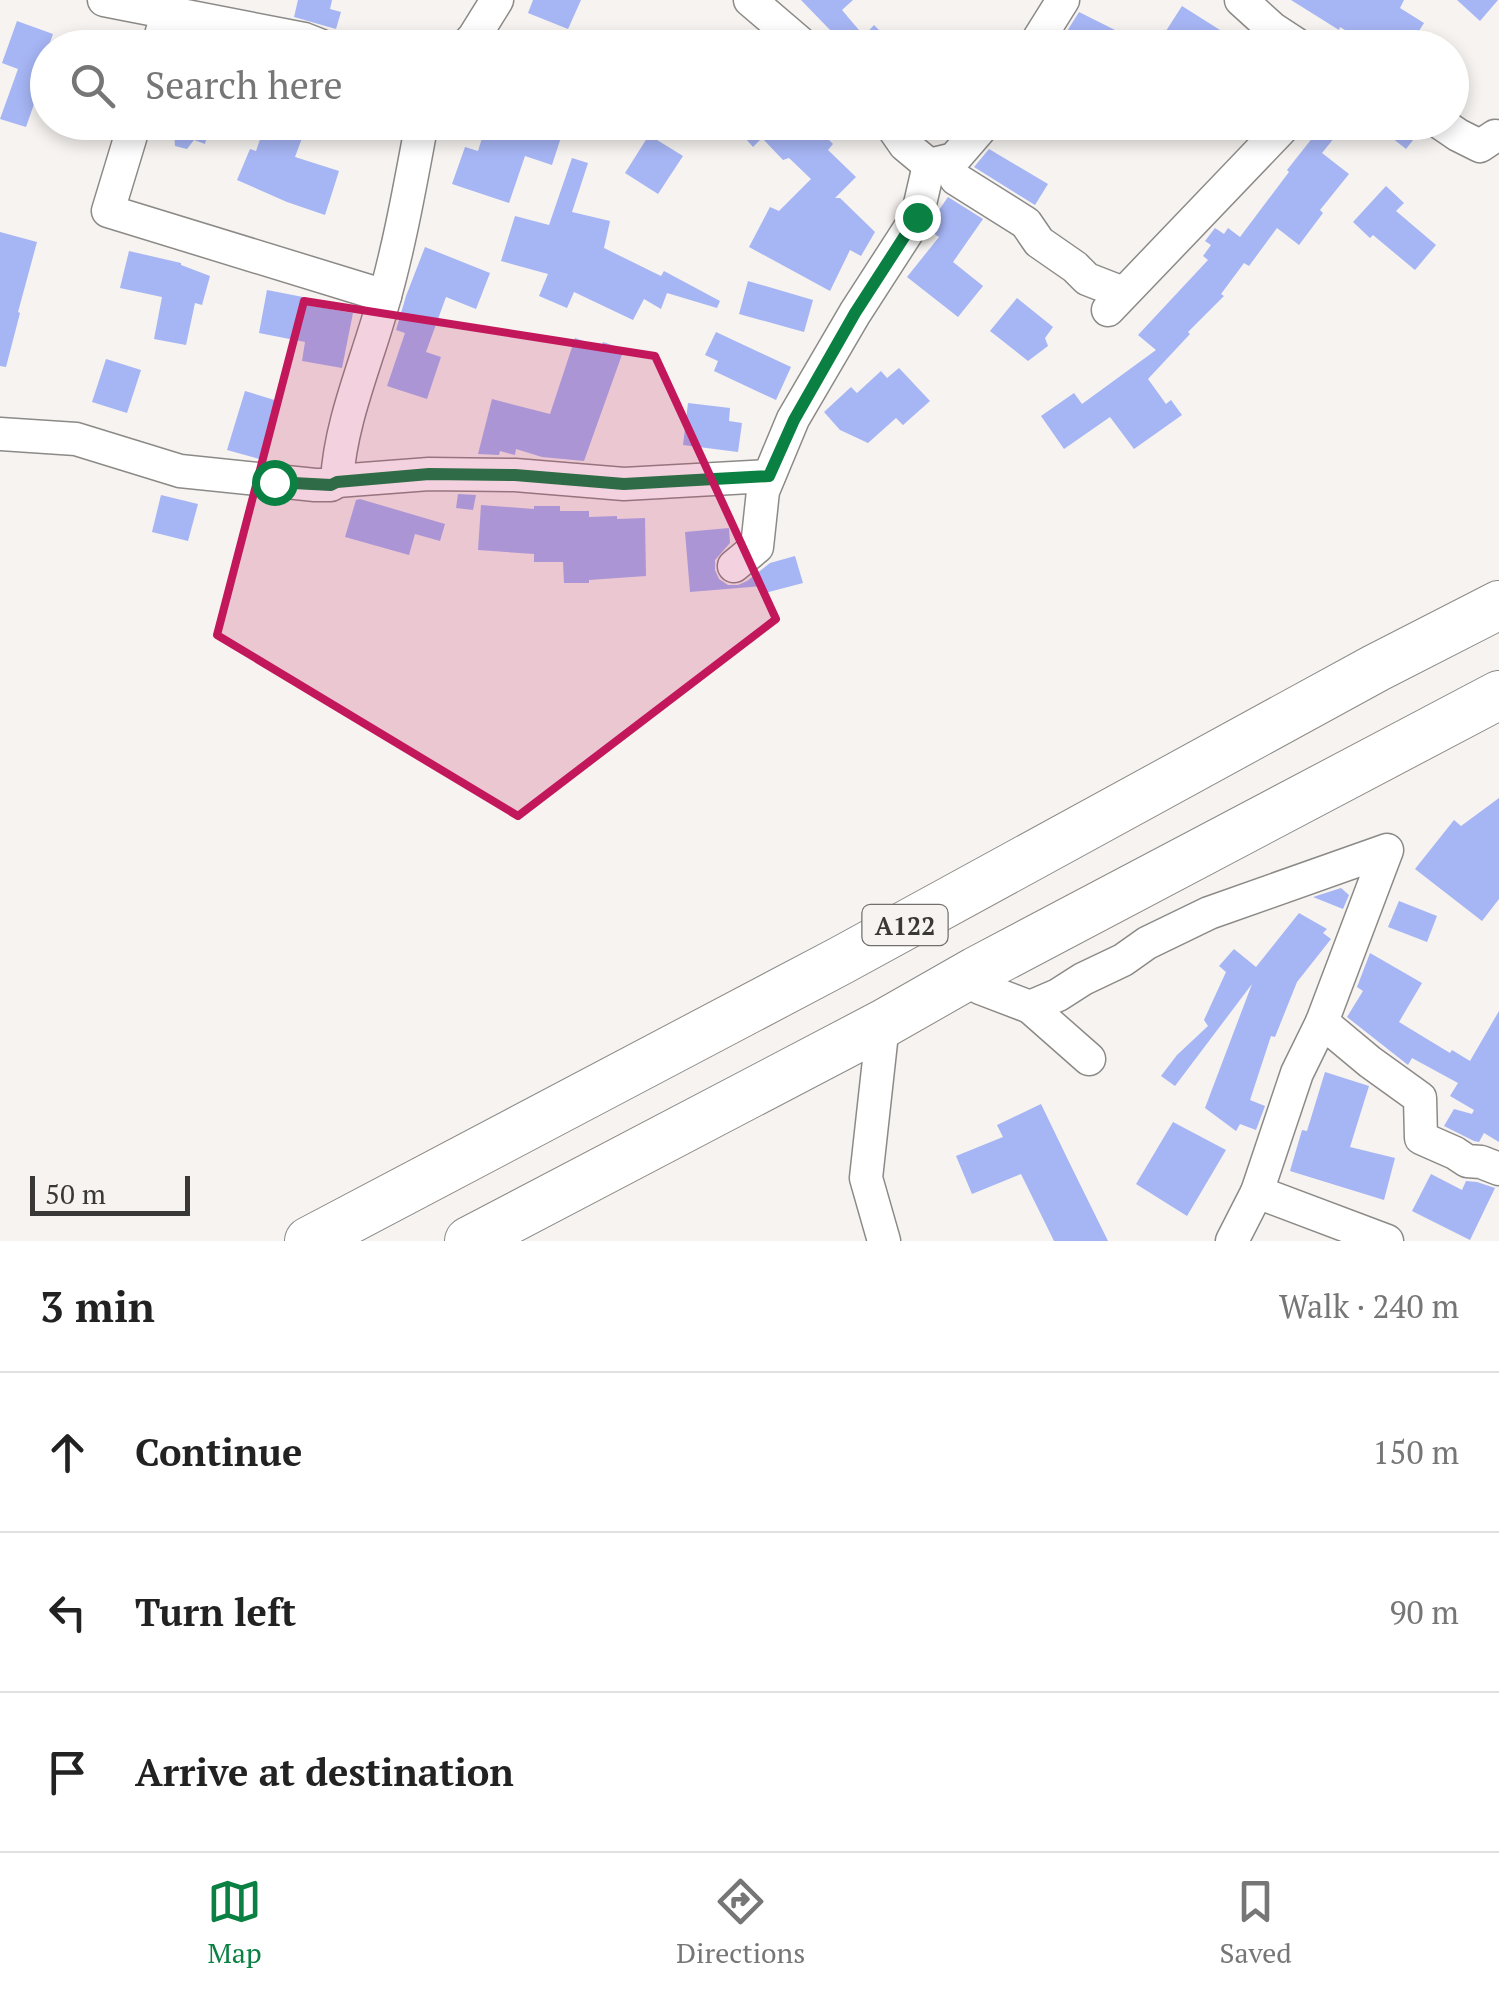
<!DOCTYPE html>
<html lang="en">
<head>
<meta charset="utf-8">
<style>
  body { margin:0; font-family:"PT Serif",serif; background:#f2f2f2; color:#222 }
  .scale { position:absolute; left:30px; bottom:25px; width:160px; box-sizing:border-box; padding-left:10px; border:5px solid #393837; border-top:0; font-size:28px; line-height:35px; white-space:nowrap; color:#393837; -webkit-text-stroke:8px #f6f3f0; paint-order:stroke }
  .stop { position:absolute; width:30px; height:30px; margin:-22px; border:8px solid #0b8043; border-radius:50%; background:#fff }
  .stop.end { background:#0b8043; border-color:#fff; box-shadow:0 2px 10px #0008 }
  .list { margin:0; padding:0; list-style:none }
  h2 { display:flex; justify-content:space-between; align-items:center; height:130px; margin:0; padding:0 40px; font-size:42px }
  h2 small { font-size:32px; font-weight:400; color:#767676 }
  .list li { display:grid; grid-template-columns:65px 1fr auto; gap:30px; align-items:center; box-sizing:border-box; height:160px; padding:0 40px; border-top:2px solid #e0e0e0 }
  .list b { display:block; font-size:38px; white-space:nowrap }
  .list em { font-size:32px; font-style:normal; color:#767676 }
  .icon { flex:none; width:55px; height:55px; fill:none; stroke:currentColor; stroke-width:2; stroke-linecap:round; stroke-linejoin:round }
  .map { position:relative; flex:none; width:1499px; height:1241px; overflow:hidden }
  .search { position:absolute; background:#fff; box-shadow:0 5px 15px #0003; left:30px; right:30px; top:30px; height:110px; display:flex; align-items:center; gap:25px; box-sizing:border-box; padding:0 35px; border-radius:55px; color:#767676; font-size:38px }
  .sheet { height:610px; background:#fff }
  nav { display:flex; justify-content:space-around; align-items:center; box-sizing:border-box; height:140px; border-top:2px solid #e0e0e0; background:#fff; font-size:28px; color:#767676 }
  nav a { display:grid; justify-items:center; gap:5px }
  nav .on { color:#0b8043 }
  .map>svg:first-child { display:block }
  .building { fill:#a6b5f4 }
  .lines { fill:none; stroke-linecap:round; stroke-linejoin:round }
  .minor-casing { stroke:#8c8a87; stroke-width:35 }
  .highway-casing { stroke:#8c8a87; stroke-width:50 }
  .minor { stroke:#fff; stroke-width:32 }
  .highway { stroke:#fff; stroke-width:48 }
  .route { stroke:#0b8043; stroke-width:12 }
  .marked { fill:#c2185b; fill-opacity:0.2; stroke:#c2185b; stroke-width:8; stroke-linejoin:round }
  .labels { text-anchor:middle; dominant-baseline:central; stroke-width:8; stroke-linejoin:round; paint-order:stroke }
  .shield { fill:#f6f3f0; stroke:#72706e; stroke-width:2.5 }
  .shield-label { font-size:25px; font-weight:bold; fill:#393837 }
</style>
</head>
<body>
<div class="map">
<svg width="1499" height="1241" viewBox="0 0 1499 1241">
  <rect width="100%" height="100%" fill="#f6f3f0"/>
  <g class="building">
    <polygon points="298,0 332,0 330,9 341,12 336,29 294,17"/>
    <polygon points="533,0 581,0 568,29 528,13"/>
    <polygon points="801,0 853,0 842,10 864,36 874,25 897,48 825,48 823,39 832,32"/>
    <polygon points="1291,0 1404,0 1400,8 1424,23 1408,48 1375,48 1340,27 1339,30"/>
    <polygon points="1457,0 1498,0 1480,21"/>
    <polygon points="1182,6 1220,30 1208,48 1155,48"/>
    <polygon points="1079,12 1123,34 1116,48 1068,48 1059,44"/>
    <polygon points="17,21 53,34 36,82 41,84 26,127 0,119 18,69 2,63"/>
    <polygon points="154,122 211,122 205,144 194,140 187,149 175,146 174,133 154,126"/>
    <polygon points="266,122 308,122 295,157 339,171 325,215 287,202 237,180 250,149 256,151"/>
    <polygon points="487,122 546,122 564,128 552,165 525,156 509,203 452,184 465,147 478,151"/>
    <polygon points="731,122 811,122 833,144 828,150 856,177 835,198 840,198 875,232 861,256 850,250 830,291 749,247 770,207 779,211 811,179 789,158 783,160 762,138 753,147"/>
    <polygon points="1325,122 1347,122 1322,153 1349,174 1320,210 1323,213 1299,245 1277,228 1249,266 1244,263 1221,294 1224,296 1188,332 1190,334 1148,379 1166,404 1171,400 1182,415 1134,449 1110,417 1064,449 1041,416 1074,393 1082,404 1156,350 1138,335 1208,260 1203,256 1211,245 1205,241 1215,228 1224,234 1228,228 1240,237 1289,172 1287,170"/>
    <polygon points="1372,122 1412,122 1421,130 1406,149"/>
    <polygon points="649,135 683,156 658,194 625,173"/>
    <polygon points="989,149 1048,184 1035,205 974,167"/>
    <polygon points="572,158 588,163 572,212 610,221 604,248 661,276 664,271 720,301 717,308 667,293 661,309 644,299 633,320 574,292 567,308 539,296 548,274 501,261 515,216 549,225"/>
    <polygon points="1386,186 1404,203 1396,211 1436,245 1415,270 1373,235 1370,238 1353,222"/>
    <polygon points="948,197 983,219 953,262 983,286 958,317 907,277 939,237 931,232 941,213 939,210"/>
    <polygon points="0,232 37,242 18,312 20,313 6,367 0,366"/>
    <polygon points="425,247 490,273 476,309 446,297 426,352 441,357 427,399 387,386 405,333 396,330 406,296"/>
    <polygon points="129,251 181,263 181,265 210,276 202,305 195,303 186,345 154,339 162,297 120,288"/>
    <polygon points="748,281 813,300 804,332 739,314"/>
    <polygon points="267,290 308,298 307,305 353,313 342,368 302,361 305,342 259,333"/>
    <polygon points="1017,298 1053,327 1045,338 1048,346 1028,361 990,331"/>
    <polygon points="716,332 791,367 776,400 714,371 718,361 705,355"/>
    <polygon points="575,338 601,347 603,342 624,349 584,461 542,457 516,449 515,455 500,451 499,455 478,454 492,399 550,414"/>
    <polygon points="106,359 141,370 127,413 92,402"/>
    <polygon points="899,368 930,401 903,425 896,418 868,443 840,430 824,412 851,387 857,393 881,371 887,378"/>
    <polygon points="245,391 281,402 263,460 227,450"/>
    <polygon points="688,403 730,408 729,421 742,423 738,452 683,445"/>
    <polygon points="458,494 476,495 473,510 456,508"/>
    <polygon points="161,495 198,504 188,541 152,532"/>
    <polygon points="360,499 445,524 440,541 415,534 409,555 345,537 356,500"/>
    <polygon points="481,505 534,509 534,506 560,506 560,511 589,511 589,517 617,516 617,519 645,518 646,576 589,580 589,583 564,583 563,562 534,562 534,554 478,550"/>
    <polygon points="729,528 730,543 715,560 715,570 719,579 728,585 738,585 747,581 770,563 795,556 803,583 765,593 763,586 690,592 685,532"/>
    <polygon points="1499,798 1499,899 1482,921 1415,869 1454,820 1461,826"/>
    <polygon points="1341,888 1349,895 1343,909 1313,897"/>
    <polygon points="1399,901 1437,916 1427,942 1388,927"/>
    <polygon points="1299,913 1327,929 1323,933 1331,939 1297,982 1275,1037 1271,1036 1250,1100 1265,1106 1256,1130 1240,1124 1236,1131 1205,1108 1252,984 1175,1086 1161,1076 1177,1055 1208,1026 1204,1020 1226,972 1219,966 1234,949 1256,967"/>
    <polygon points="1370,953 1422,983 1399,1022 1450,1053 1452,1050 1470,1061 1499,1011 1499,1142 1484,1133 1479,1142 1474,1141 1444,1126 1454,1109 1472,1114 1474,1110 1450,1096 1458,1083 1412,1058 1408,1065 1347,1017 1363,991 1357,987"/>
    <polygon points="1325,1072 1369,1086 1350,1147 1395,1158 1384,1200 1290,1171 1302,1130 1307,1131"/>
    <polygon points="1041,1104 1070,1164 1108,1241 1054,1241 1021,1174 972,1194 956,1156 1003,1137 997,1125"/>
    <polygon points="1173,1122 1226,1150 1187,1216 1136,1184"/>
    <polygon points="1431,1174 1462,1190 1466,1181 1477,1182 1495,1188 1470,1240 1412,1211"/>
  </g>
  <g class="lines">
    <defs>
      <g id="minor">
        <polyline points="104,0 304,39 327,48"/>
        <polyline points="750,0 806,48"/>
        <polyline points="1241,0 1273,29 1302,48"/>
        <polyline points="157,48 168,12"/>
        <polyline points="464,48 474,37 497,0"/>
        <polyline points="1033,48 1063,0"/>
        <polyline points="135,122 108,211 385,296"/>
        <polyline points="889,122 905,145 929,165 954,159 986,122"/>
        <polyline points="1439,122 1458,135 1480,146 1495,136"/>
        <polyline points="956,179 1026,223 1039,242 1075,267 1087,279 1123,293"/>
        <polyline points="1108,310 1288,122"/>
        <path d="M0,434l76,5 104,32 135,14h16l6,-4c3,-57 28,-115 44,-171 18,-61 29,-124 41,-188"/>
        <polyline points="337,481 429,474 515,475 624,484 769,476"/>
        <polyline points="734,566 757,547 763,491 793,419 855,313 917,217 929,165"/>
        <polyline points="976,971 980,988 1030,1007 1058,995 1083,979 1123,960 1147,943 1209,913 1387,850 1322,1022"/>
        <polyline points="1030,1007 1089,1059"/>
        <polyline points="883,1024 866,1178 884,1241"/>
        <polyline points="1232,1241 1257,1192"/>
        <polyline points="1387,1241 1257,1192 1297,1073 1322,1022 1370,1062 1420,1098 1421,1138 1455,1153 1467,1161 1481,1162 1499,1169"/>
      </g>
      <g id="highway">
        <polyline points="309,1241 840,961 1376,668 1499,605"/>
        <polyline points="469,1241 883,1024 976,971 1499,695"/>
      </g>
    </defs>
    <use href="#minor" class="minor-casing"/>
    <use href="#highway" class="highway-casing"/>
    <use href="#minor" class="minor"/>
    <use href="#highway" class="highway"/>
  </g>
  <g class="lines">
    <polyline class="route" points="274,482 331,485 337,482 429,474 515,475 624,484 769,476 794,420 855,313 917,217"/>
  </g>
  <path class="marked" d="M304,301l351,55 121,263 -258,197 -301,-181z"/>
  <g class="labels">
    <rect class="shield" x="862.5" y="905" width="85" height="40" rx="8"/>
    <g class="shield-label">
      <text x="905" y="925">A122</text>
    </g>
  </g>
</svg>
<div class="scale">50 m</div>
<div class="stop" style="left:274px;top:482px"></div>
<div class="stop end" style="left:917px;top:217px"></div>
<div class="search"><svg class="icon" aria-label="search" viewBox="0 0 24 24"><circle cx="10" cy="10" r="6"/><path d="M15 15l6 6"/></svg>Search here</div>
</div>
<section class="sheet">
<h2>3 min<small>Walk · 240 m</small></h2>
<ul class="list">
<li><svg class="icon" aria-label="ahead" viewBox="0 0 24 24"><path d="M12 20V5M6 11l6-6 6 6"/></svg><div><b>Continue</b></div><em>150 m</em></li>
<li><svg class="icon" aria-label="left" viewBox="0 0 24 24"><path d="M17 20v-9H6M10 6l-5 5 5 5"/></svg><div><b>Turn left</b></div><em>90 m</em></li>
<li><svg class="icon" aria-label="arrive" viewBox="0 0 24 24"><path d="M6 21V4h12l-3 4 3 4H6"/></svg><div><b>Arrive at destination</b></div></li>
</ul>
</section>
<nav>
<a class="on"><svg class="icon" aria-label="map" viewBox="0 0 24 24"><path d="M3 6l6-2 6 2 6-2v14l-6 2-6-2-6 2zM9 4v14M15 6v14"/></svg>Map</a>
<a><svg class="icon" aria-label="directions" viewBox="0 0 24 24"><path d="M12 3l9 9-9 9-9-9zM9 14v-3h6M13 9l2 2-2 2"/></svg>Directions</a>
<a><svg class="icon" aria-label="saved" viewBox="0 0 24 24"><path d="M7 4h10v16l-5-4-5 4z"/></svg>Saved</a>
</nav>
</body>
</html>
